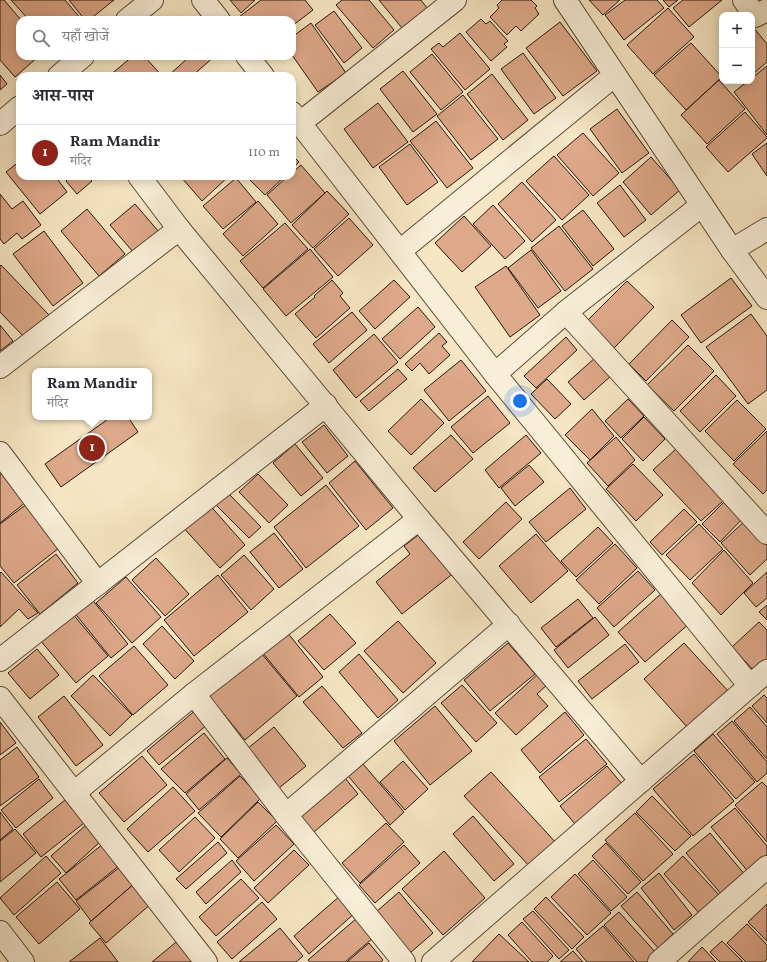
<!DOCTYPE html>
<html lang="hi">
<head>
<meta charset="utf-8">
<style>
  body { margin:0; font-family:Vollkorn,"Noto Serif Devanagari",serif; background:#f7f7f7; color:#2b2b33 }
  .controls { position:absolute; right:12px; top:12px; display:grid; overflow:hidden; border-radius:8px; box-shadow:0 2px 10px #0003 }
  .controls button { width:36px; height:36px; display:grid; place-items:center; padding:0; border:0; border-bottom:1px solid #e1e1e2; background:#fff; color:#2b2b33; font:20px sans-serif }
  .you { position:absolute; left:520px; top:401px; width:14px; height:14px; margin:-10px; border:3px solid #fff; border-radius:50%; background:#1a73e8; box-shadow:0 0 0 6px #1a73e833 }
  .badge { display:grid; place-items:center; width:26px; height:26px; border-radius:50%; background:#8f2418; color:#fff; font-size:13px; font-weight:700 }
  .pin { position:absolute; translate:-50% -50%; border:2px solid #fff; box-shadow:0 1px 4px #0006 }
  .popup { position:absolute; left:32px; top:368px; width:120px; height:52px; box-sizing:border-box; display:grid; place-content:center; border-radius:8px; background:#fff; filter:drop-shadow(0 1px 3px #0005); font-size:13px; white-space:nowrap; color:#7c7c81 }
  .popup b { font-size:15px; color:#2b2b33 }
  .popup::after { content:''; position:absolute; left:50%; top:100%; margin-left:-8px; border:8px solid transparent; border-top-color:#fff }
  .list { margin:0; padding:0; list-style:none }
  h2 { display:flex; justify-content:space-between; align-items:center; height:52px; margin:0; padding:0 16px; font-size:17px }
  h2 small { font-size:13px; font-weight:400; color:#7c7c81 }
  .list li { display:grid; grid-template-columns:26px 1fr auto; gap:12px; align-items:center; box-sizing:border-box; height:56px; padding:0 16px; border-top:1px solid #e1e1e2 }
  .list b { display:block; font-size:15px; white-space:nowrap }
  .list p { margin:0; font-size:13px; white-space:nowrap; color:#7c7c81 }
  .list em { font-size:13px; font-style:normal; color:#7c7c81 }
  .icon { flex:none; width:22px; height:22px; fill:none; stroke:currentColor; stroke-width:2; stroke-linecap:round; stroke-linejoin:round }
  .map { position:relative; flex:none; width:767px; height:962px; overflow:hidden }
  .search { position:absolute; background:#fff; box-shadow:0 2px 10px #0003; left:16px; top:16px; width:280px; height:44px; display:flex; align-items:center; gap:10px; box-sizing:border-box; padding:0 14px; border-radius:12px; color:#7c7c81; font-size:15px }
  .panel { position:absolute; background:#fff; box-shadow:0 2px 10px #0003; left:16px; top:72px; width:280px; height:108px; border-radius:12px }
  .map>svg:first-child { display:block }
  .building { fill:#dea98a; stroke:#28170d }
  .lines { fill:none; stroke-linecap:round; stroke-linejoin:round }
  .street-casing { stroke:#5c4b3a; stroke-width:24 }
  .street { stroke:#f9efd8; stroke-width:22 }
</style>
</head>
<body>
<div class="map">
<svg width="767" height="962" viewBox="0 0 767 962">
  <rect width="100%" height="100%" fill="#f6e6c3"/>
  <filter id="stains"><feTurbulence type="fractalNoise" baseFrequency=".005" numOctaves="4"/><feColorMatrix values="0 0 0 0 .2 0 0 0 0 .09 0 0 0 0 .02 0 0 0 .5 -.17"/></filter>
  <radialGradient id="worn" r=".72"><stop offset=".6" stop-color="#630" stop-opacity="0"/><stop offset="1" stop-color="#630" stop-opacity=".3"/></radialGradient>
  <g class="building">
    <polygon points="0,0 4,0 21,20 20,20 20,56 39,56 15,77 0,60"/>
    <polygon points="11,0 65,0 82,20 29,20"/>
    <polygon points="69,0 114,0 89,20 85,20"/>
    <polygon points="230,0 255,0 241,13"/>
    <polygon points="261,0 305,0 313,10 292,26 292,20 242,20 239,17"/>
    <polygon points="342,0 369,0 394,30 373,48 336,5"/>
    <polygon points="379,0 421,0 427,8 402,28"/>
    <polygon points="502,0 531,0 537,6 535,8 539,14 521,31 516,26 507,35 490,17 499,8 497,5"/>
    <polygon points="589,0 620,0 603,15"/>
    <polygon points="625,0 657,0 664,8 624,40 605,15"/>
    <polygon points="663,0 678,0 669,7"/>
    <polygon points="683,0 722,0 689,27 673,8"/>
    <polygon points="668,8 694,37 653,74 627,45"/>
    <polygon points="334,11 362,48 344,63 315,25"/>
    <polygon points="481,19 486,24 490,21 508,41 504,44 507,47 491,61 466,32"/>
    <polygon points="560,22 597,71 563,96 526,48"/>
    <polygon points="311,23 346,73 318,92 292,55 292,37"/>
    <polygon points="753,27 767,44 767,62 752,75"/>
    <polygon points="460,33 490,69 465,90 431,49 439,43 443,47"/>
    <polygon points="691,43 722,77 686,110 654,75"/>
    <polygon points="523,53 556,98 534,114 501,69"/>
    <polygon points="432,54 463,92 441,110 410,72"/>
    <polygon points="133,56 144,56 162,76 109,76"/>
    <polygon points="190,56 215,56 192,76 168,76"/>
    <polygon points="767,66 767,135 734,92 748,81 752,81 752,78"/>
    <polygon points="403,71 437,114 413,132 380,89"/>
    <polygon points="492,74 528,120 503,140 467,94"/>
    <polygon points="0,75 7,84 0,90"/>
    <polygon points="719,80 745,109 707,144 681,115"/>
    <polygon points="463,95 498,139 471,160 437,116"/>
    <polygon points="378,103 408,142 373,168 344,129"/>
    <polygon points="617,109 649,153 622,173 590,129"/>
    <polygon points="745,112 767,137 767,138 728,172 706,147"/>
    <polygon points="436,121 473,168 447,188 410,141"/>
    <polygon points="583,133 619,173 593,196 557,155"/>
    <polygon points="767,143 767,176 752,154"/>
    <polygon points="410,144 438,182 407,205 379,167"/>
    <polygon points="292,155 299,162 292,169"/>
    <polygon points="554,156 589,195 562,220 526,181"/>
    <polygon points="651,157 680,190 651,215 623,182"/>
    <polygon points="20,161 20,176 55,176 67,192 40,214 6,172"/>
    <polygon points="301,165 325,193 291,223 267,195 288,176 292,176 292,173"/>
    <polygon points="69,176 89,176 92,181 77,194 66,181 70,177"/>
    <polygon points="180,176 229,176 202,201"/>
    <polygon points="246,176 285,176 265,195"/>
    <polygon points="236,178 256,202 223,229 203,206"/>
    <polygon points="522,182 556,220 532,242 498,204"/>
    <polygon points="620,185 646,220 624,237 597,203"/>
    <polygon points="327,191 349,214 313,248 292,225"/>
    <polygon points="0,194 12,209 23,201 41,225 22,239 17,233 4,244 0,239"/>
    <polygon points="258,201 278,224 243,256 223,234"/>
    <polygon points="135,204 159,232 134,253 110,225"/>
    <polygon points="493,205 525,241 505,259 473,224"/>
    <polygon points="87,209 125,254 99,276 61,231"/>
    <polygon points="583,210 614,249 593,266 562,226"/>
    <polygon points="464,216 491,246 462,272 435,243"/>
    <polygon points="349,218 373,245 338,276 314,249"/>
    <polygon points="285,223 308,249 263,288 240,261"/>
    <polygon points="559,226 593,269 565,291 531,248"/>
    <polygon points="44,231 83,283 53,306 13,254"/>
    <polygon points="310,249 333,277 286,316 263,289"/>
    <polygon points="531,250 561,291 538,308 508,268"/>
    <polygon points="1,265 49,315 25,338 0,312 0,266"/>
    <polygon points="506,266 540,315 510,337 475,287"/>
    <polygon points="731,278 752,306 701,343 681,315"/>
    <polygon points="332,280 343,293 340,296 350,308 316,338 295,314 315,297 314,296"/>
    <polygon points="394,280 410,297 375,329 359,311"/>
    <polygon points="627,281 654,307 614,348 586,322"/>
    <polygon points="418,307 435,327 400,359 382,339"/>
    <polygon points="352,312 367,330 329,363 313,344"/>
    <polygon points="751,314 767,336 767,390 748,404 706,347"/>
    <polygon points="672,320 689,337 646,381 629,364"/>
    <polygon points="0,325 13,341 0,351"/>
    <polygon points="439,333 447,342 442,346 450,355 429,374 420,363 412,371 405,364"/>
    <polygon points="374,334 398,362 356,398 333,370"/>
    <polygon points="566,337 577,350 536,388 524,376"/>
    <polygon points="688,345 714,371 674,411 647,385"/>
    <polygon points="596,357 612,375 584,400 568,382"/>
    <polygon points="461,360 486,391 449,421 424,390"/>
    <polygon points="398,369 407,379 369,411 360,401"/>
    <polygon points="716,375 736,396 700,432 680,411"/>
    <polygon points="547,379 571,404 555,419 531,394"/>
    <polygon points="488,396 510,423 473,453 451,427"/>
    <polygon points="421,399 444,423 411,455 388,431"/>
    <polygon points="628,399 644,416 621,438 605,421"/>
    <polygon points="737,400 766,429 734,461 705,431"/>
    <polygon points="592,409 614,436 590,460 565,435"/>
    <polygon points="111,417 128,417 138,432 61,487 45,464"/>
    <polygon points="644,417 665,439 643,461 622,439"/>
    <polygon points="324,425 348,456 327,473 302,442"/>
    <polygon points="767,431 767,490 763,494 733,464"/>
    <polygon points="451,435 473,459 435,492 413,468"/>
    <polygon points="526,435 541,453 499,488 485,470"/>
    <polygon points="616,437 635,460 608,486 587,463"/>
    <polygon points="295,444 323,478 301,496 273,463"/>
    <polygon points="676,449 723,501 701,521 653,470"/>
    <polygon points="355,461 393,508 366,530 329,483"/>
    <polygon points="633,464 663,495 636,521 606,489"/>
    <polygon points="529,465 544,482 515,506 501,488"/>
    <polygon points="0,469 26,502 0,523"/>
    <polygon points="258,474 288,505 269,523 239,492"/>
    <polygon points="326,485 359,526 306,568 274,527"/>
    <polygon points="570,488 586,509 546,542 529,522"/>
    <polygon points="228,493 261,527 249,538 216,505"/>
    <polygon points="726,500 744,517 720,542 702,524"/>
    <polygon points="207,502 245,545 220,568 181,525"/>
    <polygon points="506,502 522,519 479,559 463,542"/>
    <polygon points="27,504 59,548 14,583 0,566 0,524"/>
    <polygon points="684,509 697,522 662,555 650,542"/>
    <polygon points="746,520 767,542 767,559 750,575 721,543"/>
    <polygon points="699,524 723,549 690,580 666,555"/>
    <polygon points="598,527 613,543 576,577 561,561"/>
    <polygon points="422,532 455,572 402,614 376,582 410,554 404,546"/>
    <polygon points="274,533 303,569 279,588 250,552"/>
    <polygon points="536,534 568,571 531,603 499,566"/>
    <polygon points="615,544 637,568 599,604 576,580"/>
    <polygon points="724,550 753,583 721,615 692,583"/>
    <polygon points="56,554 78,583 40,614 17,585"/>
    <polygon points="244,555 274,589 251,610 221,575"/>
    <polygon points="156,558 189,594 165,616 132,580"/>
    <polygon points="638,571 655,590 614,627 597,608"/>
    <polygon points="1,572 38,613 28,619 19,609 0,627 0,573"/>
    <polygon points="767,572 767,598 756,607 744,593"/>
    <polygon points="218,575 248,612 194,656 164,620"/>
    <polygon points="126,577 161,617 132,643 96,603"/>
    <polygon points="663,592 690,623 645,662 618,632"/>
    <polygon points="90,597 128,644 111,658 73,611"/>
    <polygon points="578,599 593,618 556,647 541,628"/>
    <polygon points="767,605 767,620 759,612"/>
    <polygon points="72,613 108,656 76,683 40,640"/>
    <polygon points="330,614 356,643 324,670 298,641"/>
    <polygon points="595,617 609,635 568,668 554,650"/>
    <polygon points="398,621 436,663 403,693 364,651"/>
    <polygon points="759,622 767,630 767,662 756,673 732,647"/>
    <polygon points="162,626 194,661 175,679 143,644"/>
    <polygon points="287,632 323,677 299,697 262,652"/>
    <polygon points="508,643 535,674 490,711 464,680"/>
    <polygon points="684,643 729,692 688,728 644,679"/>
    <polygon points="625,644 639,662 592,699 578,681"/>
    <polygon points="134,646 168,685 133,715 99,676"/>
    <polygon points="37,649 59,675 30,699 8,673"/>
    <polygon points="261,653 297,696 245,740 209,696"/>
    <polygon points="359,654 398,700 378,718 339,672"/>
    <polygon points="540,672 549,683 537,694 548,706 516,735 495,713"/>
    <polygon points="93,675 132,715 110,736 71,696"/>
    <polygon points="462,685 497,723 476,742 441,703"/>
    <polygon points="322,686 362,733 343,748 303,702"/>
    <polygon points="764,695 767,698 767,723 752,706"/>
    <polygon points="64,696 103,745 76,766 38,717"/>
    <polygon points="435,706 472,751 430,785 394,741"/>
    <polygon points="750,707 767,727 767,759 734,721"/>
    <polygon points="197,709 208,724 159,765 147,751"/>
    <polygon points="565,712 584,735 540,773 521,750"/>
    <polygon points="732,721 767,762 767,773 757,782 717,734"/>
    <polygon points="0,722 16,743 0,755"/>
    <polygon points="274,727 306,766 279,788 247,749"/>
    <polygon points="204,733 225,759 185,793 161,769"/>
    <polygon points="713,734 755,782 736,799 694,751"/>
    <polygon points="586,739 607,764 559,802 539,777"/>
    <polygon points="17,747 39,777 0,806 0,760"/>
    <polygon points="694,754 734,801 693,836 653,789"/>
    <polygon points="142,756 167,785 124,822 99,793"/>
    <polygon points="227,758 241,774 199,810 186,794"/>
    <polygon points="403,761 428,789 405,810 380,782"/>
    <polygon points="363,764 404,812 390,825 348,776"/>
    <polygon points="607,766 627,790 580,830 560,806"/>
    <polygon points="491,772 558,845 532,869 464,796"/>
    <polygon points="240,776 261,798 221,837 198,813"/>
    <polygon points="345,778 358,794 314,832 300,817"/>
    <polygon points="39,779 53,798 16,828 1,810"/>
    <polygon points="762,782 767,787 767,842 735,805"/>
    <polygon points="173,787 195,811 148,852 127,829"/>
    <polygon points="652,796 691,836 675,851 636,812"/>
    <polygon points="65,800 84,823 41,857 23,834"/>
    <polygon points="258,802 277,821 238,858 220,839"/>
    <polygon points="735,808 767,846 767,860 750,874 711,827"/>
    <polygon points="0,812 13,829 0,840"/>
    <polygon points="635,813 673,854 643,881 605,840"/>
    <polygon points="473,816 514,864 494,881 453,834"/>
    <polygon points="195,817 215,838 179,872 159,850"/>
    <polygon points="386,823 404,842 360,883 342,863"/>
    <polygon points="86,825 101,841 66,873 51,856"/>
    <polygon points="276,825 294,844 254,881 236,861"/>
    <polygon points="15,829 36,853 0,882 0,841"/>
    <polygon points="710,833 746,876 723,896 686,853"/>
    <polygon points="218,842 227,853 186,889 176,879"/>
    <polygon points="606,843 641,882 628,894 592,856"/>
    <polygon points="103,844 120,865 76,900 59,879"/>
    <polygon points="404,845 420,863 375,903 359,885"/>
    <polygon points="294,850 309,865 268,903 254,888"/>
    <polygon points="444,851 485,898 443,935 402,889"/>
    <polygon points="46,856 61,873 14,915 0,898"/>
    <polygon points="683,856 720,896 700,914 664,874"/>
    <polygon points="232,860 241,872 206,904 196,892"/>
    <polygon points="593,860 627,897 611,911 578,874"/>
    <polygon points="120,867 134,884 91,921 76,901"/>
    <polygon points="659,873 692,915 674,930 641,888"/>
    <polygon points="575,874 611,913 587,935 551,897"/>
    <polygon points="241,879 259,898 216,936 199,917"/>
    <polygon points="57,882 80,909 39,944 16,917"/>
    <polygon points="135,883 152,903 106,943 89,923"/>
    <polygon points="399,892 433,933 410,953 376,912"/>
    <polygon points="637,892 673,934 658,948 621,906"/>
    <polygon points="341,895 356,912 309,954 294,936"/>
    <polygon points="546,897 584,937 572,949 534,909"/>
    <polygon points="262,902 277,919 232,959 217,942"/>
    <polygon points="767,904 767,941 748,922"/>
    <polygon points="533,911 569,950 559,959 523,919"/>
    <polygon points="619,912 657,954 647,962 637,962 604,925"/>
    <polygon points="357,918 373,938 345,962 310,962 308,960"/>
    <polygon points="522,922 553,956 547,962 532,962 508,935"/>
    <polygon points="747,924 767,945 767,959 764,962 746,962 727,943"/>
    <polygon points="603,926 634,962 587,962 576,949"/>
    <polygon points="280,928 303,956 296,962 239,962"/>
    <polygon points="499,934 529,962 472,962"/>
    <polygon points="100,938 118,962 69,962"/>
    <polygon points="181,938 197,958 192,962 152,962"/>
    <polygon points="722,941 743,962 720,962 710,952"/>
    <polygon points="369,943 383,960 381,962 347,962"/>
    <polygon points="702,947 716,962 688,962"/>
    <polygon points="573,951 583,962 560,962"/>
  </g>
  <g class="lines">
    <defs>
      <g id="street">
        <polyline points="203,0 219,20"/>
        <polyline points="565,0 732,250 767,298"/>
        <polyline points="744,0 755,16 767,10"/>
        <polyline points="127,20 152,0"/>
        <polyline points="247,56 263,76"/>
        <polyline points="59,76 83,56"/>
        <polyline points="292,113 495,374 750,686"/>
        <polyline points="300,123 455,0"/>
        <polyline points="0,124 20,107"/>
        <polyline points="139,176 179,229 419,519 641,781"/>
        <polyline points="732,250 767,229"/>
        <polyline points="400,251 615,75"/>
        <polyline points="566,312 767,533"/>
        <polyline points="0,367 179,229"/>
        <polyline points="495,374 566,312 702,205"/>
        <polyline points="0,453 98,584"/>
        <polyline points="0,660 326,405"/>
        <polyline points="194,694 286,815 404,962"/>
        <polyline points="0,698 206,962"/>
        <polyline points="74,793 194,694 419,519"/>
        <polyline points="286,815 509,624"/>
        <polyline points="0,932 23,962"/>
        <polyline points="433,962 767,671"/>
        <polyline points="659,962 767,867"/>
      </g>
    </defs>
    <use href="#street" class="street-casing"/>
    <use href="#street" class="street"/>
  </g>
  <rect width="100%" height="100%" filter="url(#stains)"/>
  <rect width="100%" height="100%" fill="url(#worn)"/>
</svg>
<div class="controls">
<button>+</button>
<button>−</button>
</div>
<div class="you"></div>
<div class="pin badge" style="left:92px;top:448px">1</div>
<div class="popup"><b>Ram Mandir</b>मंदिर</div>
<div class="search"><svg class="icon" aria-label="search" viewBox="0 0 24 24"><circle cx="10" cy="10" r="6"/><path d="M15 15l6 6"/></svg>यहाँ खोजें</div>
<section class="panel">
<h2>आस-पास<small></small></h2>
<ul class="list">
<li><span class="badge">1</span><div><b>Ram Mandir</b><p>मंदिर</p></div><em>110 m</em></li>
</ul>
</section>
</div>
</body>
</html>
